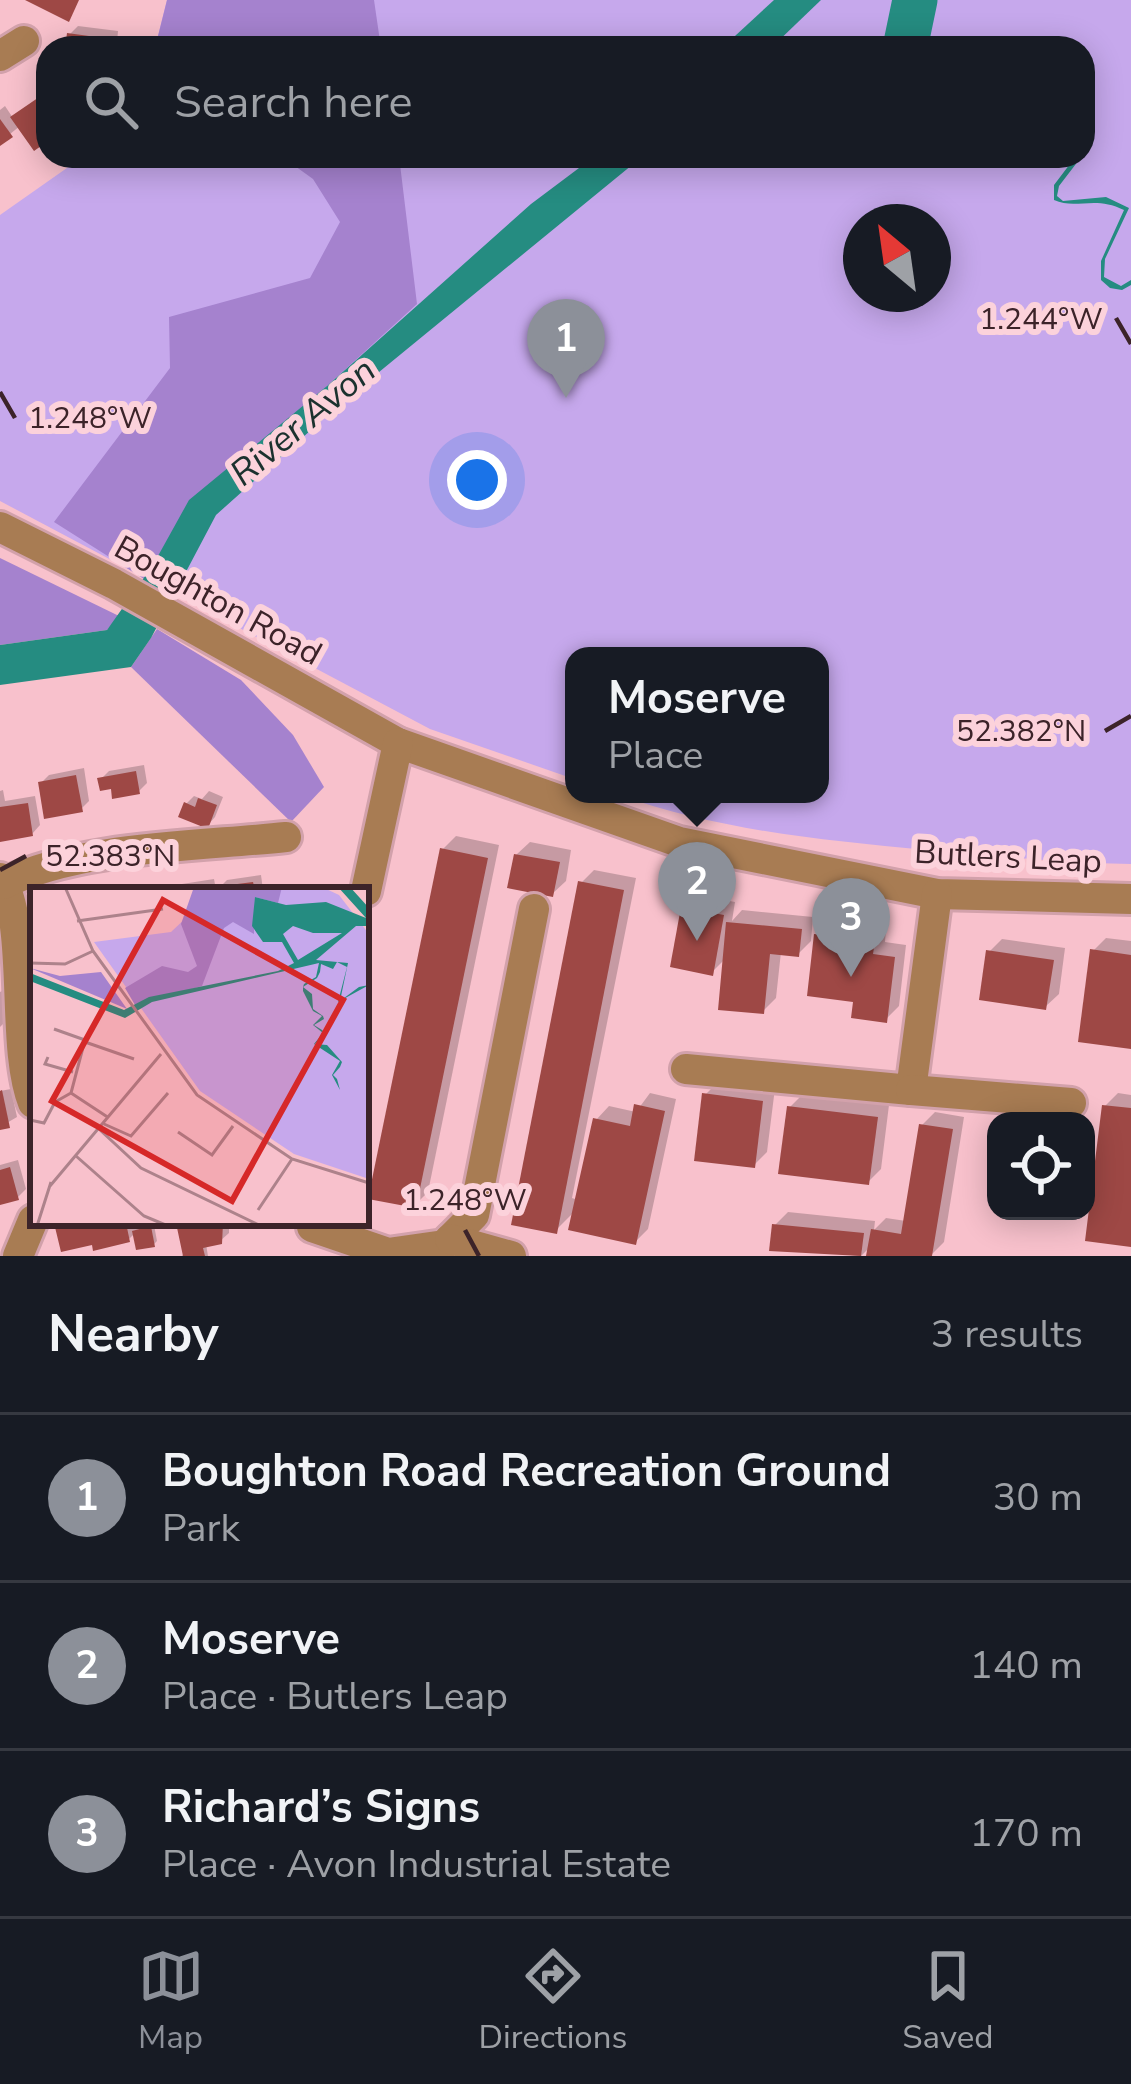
<!DOCTYPE html>
<html lang="en">
<head>
<meta charset="utf-8">
<style>
  body { margin:0; font-family:"Nunito Sans",sans-serif; background:#20242c; color:#f1f3f6 }
  .controls { position:absolute; right:36px; bottom:36px; display:grid; overflow:hidden; border-radius:24px; box-shadow:0 6px 30px #0003 }
  .controls button { width:108px; height:108px; display:grid; place-items:center; padding:0; border:0; border-bottom:3px solid #363941; background:#171b24; color:#f1f3f6; font:60px sans-serif }
  .compass { position:absolute; left:843px; top:204px; width:108px; height:108px; border-radius:50%; background:#171b24; box-shadow:0 6px 30px #0003; rotate:331deg }
  .you { position:absolute; left:477px; top:480px; width:42px; height:42px; margin:-30px; border:9px solid #fff; border-radius:50%; background:#1a73e8; box-shadow:0 0 0 18px #1a73e833 }
  .badge { display:grid; place-items:center; width:78px; height:78px; border-radius:50%; background:#8c9099; color:#fff; font-size:39px; font-weight:700 }
  .pin { position:absolute; translate:-50% -99px; filter:drop-shadow(0 3px 6px #0008) }
  .pin::after { content:''; position:absolute; top:63px; width:42px; height:36px; background:inherit; clip-path:polygon(0 0,100% 0,50% 100%) }
  .popup { position:absolute; left:565px; top:647px; width:264px; height:156px; box-sizing:border-box; display:grid; place-content:center; border-radius:24px; background:#171b24; filter:drop-shadow(0 3px 9px #0005); font-size:39px; white-space:nowrap; color:#9ea1a6 }
  .popup b { font-size:45px; color:#f1f3f6 }
  .popup::after { content:''; position:absolute; left:50%; top:100%; margin-left:-24px; border:24px solid transparent; border-top-color:#171b24 }
  .list { margin:0; padding:0; list-style:none }
  h2 { display:flex; justify-content:space-between; align-items:center; height:156px; margin:0; padding:0 48px; font-size:51px }
  h2 small { font-size:39px; font-weight:400; color:#9ea1a6 }
  .list li { display:grid; grid-template-columns:78px 1fr auto; gap:36px; align-items:center; box-sizing:border-box; height:168px; padding:0 48px; border-top:3px solid #363941 }
  .list b { display:block; font-size:45px; white-space:nowrap }
  .list p { margin:0; font-size:39px; white-space:nowrap; color:#9ea1a6 }
  .list em { font-size:39px; font-style:normal; color:#9ea1a6 }
  .icon { flex:none; width:66px; height:66px; fill:none; stroke:currentColor; stroke-width:2; stroke-linecap:round; stroke-linejoin:round }
  .map { position:relative; flex:none; width:1131px; height:1256px; overflow:hidden }
  .search { position:absolute; background:#171b24; box-shadow:0 6px 30px #0003; left:36px; right:36px; top:36px; height:132px; display:flex; align-items:center; gap:30px; box-sizing:border-box; padding:0 42px; border-radius:36px; color:#9ea1a6; font-size:45px }
  .sheet { height:660px; background:#171b24 }
  nav { display:flex; justify-content:space-around; align-items:center; box-sizing:border-box; height:168px; border-top:3px solid #363941; background:#171b24; font-size:33px; color:#9ea1a6 }
  nav a { display:grid; justify-items:center; gap:6px }
  nav .on { color:#8c9099 }
  .map>svg:first-child { display:block }
  .green { fill:#c6a8ec; fill-rule:evenodd }
  .forest { fill:#a582ce }
  .water { fill:#258c81 }
  .shadow { fill:#0003 }
  .lines { fill:none; stroke-linecap:round; stroke-linejoin:round }
  .river { stroke:#258c81; stroke-width:45 }
  .building { fill:#9e4845 }
  .minor-casing { stroke:#d2a1ab; stroke-width:36 }
  .minor { stroke:#a87c53; stroke-width:30 }
  .ticks { fill:none; stroke:#3c2329; stroke-width:4.5 }
  .labels { text-anchor:middle; dominant-baseline:central; stroke-width:12; stroke-linejoin:round; paint-order:stroke }
  .street-label { font-size:33px; fill:#3c2329; stroke:#fcd2db }
  .water-label { font-size:36px; font-style:italic; fill:#1b312e; stroke:#fcd2db }
  .inset-road { fill:none; stroke:#ad828b; stroke-width:3 }
  .view { fill:#d62828; fill-opacity:0.15; stroke:#d62828; stroke-width:6 }
  .inset-edge { fill:none; stroke:#3c2329; stroke-width:6 }
  .ticks-label { font-size:30px; text-anchor:middle; fill:#3c2329; stroke:#fcd2db; stroke-width:12; stroke-linejoin:round; paint-order:stroke }
</style>
</head>
<body>
<div class="map">
<svg width="1131" height="1256" viewBox="0 0 1131 1256">
  <rect width="100%" height="100%" fill="#f8c1cc"/>
  <path class="green" d="M167,0h964v864c-68,-1 -136,-8 -204,-14 -108,-10 -209,-20 -311,-56h204v-138h-246v123l-144,-50 -430,-228v-286l84,-59h999v-108h-928zM861,222h72v72h-72z"/>
  <g class="forest">
    <polygon points="167,0 374,0 381,48 155,48"/>
    <polygon points="281,156 399,156 417,304 327,386 144,579 54,522 170,368 169,317 310,278 340,222 313,179"/>
    <polygon points="0,558 119,616 107,630 0,645"/>
    <polygon points="157,629 241,680 293,735 324,787 291,822 131,667"/>
  </g>
  <g class="water">
    <polygon points="774,0 821,0 771,48 722,48"/>
    <polygon points="595,156 643,156 340,404 216,515 151,638 131,667 0,685 0,645 107,630 153,565 189,500 327,386 531,204"/>
    <path d="M1076,156h6l-23,30 -2,10 6,5 43,-4 23,11 -24,51 -1,18 17,9 10,-6v5l-9,5 -12,-2 -9,-8v-19l23,-51c-29,-15 -48,0 -70,-10v-15z"/>
  </g>
  <g class="shadow">
    <polygon points="78,26 118,31 117,42 110,48 68,48 70,34"/>
    <polygon points="48,91 48,137 34,147 20,126 0,142 0,110 5,106 13,118"/>
    <polygon points="144,765 147,783 139,791 101,779 109,771"/>
    <polygon points="84,768 89,801 81,809 41,783 49,775"/>
    <polygon points="3,790 5,801 35,796 40,825 32,834 0,839 0,791"/>
    <polygon points="209,791 223,797 215,817 207,826 186,804 194,796 202,799"/>
    <polygon points="456,836 499,845 428,1192 415,1205 443,849"/>
    <polygon points="530,842 571,850 566,881 552,894 516,855"/>
    <polygon points="594,870 636,878 572,1198 578,1200 596,1120 609,1106 636,1112 650,1093 676,1099 648,1229 635,1242 576,1210 556,1230 581,883"/>
    <polygon points="261,875 263,890 217,890 227,880"/>
    <polygon points="214,879 216,890 176,890 182,884"/>
    <polygon points="697,895 735,902 732,921 742,910 813,917 811,941 798,954 781,952 776,998 763,1011 726,958 712,972 684,908"/>
    <polygon points="830,922 886,929 885,942 906,945 899,1006 886,1019 856,999 817,935"/>
    <polygon points="1106,938 1131,941 1131,1046 1093,951"/>
    <polygon points="1002,939 1065,948 1059,994 1045,1007 989,952"/>
    <polygon points="2,991 6,1021 0,1027 0,992"/>
    <polygon points="718,1082 775,1088 767,1152 754,1165 705,1095"/>
    <polygon points="11,1089 17,1117 0,1127 0,1091"/>
    <polygon points="1118,1093 1131,1095 1131,1244 1105,1106"/>
    <polygon points="803,1094 889,1105 881,1169 868,1182 790,1107"/>
    <polygon points="935,1112 964,1117 944,1242 931,1255 871,1246 861,1256 772,1248 775,1225 788,1212 875,1221 874,1230 886,1218 906,1221 922,1125"/>
    <polygon points="18,1160 26,1189 18,1197 0,1202 0,1165"/>
    <polygon points="57,1223 135,1223 136,1229 154,1225 157,1241 154,1244 136,1232 128,1240 94,1241 63,1248"/>
    <polygon points="179,1223 229,1223 229,1233 220,1241 206,1244 208,1256 182,1256 185,1251"/>
  </g>
  <g class="lines">
    <polyline class="river" points="905,48 915,0"/>
  </g>
  <g class="building">
    <polygon points="25,0 79,0 69,22"/>
    <polygon points="67,33 111,39 110,48 65,48"/>
    <polygon points="48,91 48,128 41,132 48,141 34,151 10,117"/>
    <polygon points="0,119 13,137 0,146"/>
    <polygon points="136,771 140,794 112,799 111,789 100,791 97,778"/>
    <polygon points="76,775 83,812 44,819 38,782"/>
    <polygon points="198,798 217,805 208,829 178,817 184,802 195,807"/>
    <polygon points="28,803 33,836 0,842 0,807"/>
    <polygon points="440,848 488,858 416,1208 368,1199"/>
    <polygon points="514,854 560,862 553,897 507,888"/>
    <polygon points="578,881 624,890 557,1234 511,1225"/>
    <polygon points="253,882 255,890 214,890 214,887"/>
    <polygon points="681,907 724,915 713,976 670,967"/>
    <polygon points="726,922 802,929 799,957 770,954 764,1014 718,1010"/>
    <polygon points="814,934 875,941 873,954 895,957 887,1023 851,1018 853,1002 807,996"/>
    <polygon points="1090,949 1131,955 1131,1049 1078,1042"/>
    <polygon points="986,950 1054,960 1046,1010 979,1000"/>
    <polygon points="2,1090 10,1128 0,1130 0,1091"/>
    <polygon points="702,1093 763,1101 755,1168 694,1161"/>
    <polygon points="634,1104 665,1111 636,1245 568,1230 593,1118 630,1126"/>
    <polygon points="1102,1105 1131,1108 1131,1247 1085,1241"/>
    <polygon points="787,1106 878,1117 869,1185 778,1174"/>
    <polygon points="919,1124 953,1129 932,1256 866,1256 871,1229 901,1234"/>
    <polygon points="10,1167 19,1200 0,1205 0,1170"/>
    <polygon points="54,1223 126,1223 130,1242 93,1251 92,1245 61,1252"/>
    <polygon points="176,1223 223,1223 222,1244 203,1248 205,1256 183,1256"/>
    <polygon points="772,1224 864,1233 861,1256 769,1251"/>
    <polygon points="151,1226 155,1247 136,1250 132,1231"/>
  </g>
  <g class="lines">
    <defs>
      <g id="minor">
        <polyline points="0,56 24,41"/>
        <polyline points="0,527 114,584 398,743 679,842 937,894 1131,899"/>
        <path d="M0,878c30,44 10,168 33,225"/>
        <path d="M4,884c72,-38 199,-38 282,-47"/>
        <polyline points="366,891 398,743"/>
        <polyline points="686,1069 911,1090 937,894"/>
        <polyline points="911,1090 1071,1103"/>
        <polyline points="312,1227 388,1253 444,1245 474,1215 534,909"/>
        <polyline points="450,1239 511,1256"/>
        <polyline points="18,1256 33,1220"/>
      </g>
    </defs>
    <use href="#minor" class="minor-casing"/>
    <use href="#minor" class="minor"/>
  </g>
  <path class="ticks" d="M1116,318l15,26M0,392l15,26M1105,731l26,-15M0,870l26,-14M465,1230l14,26"/>
  <g class="labels">
    <g class="street-label">
      <text transform="translate(218 601) rotate(29)">Boughton Road</text>
      <text transform="translate(1008 857) rotate(3)">Butlers Leap</text>
    </g>
    <g class="water-label">
      <text transform="translate(303 422) rotate(-40)">River Avon</text>
    </g>
  </g>
  <g transform="translate(30 887)">
    <rect width="339" height="339" fill="#f8c1cc"/>
    <path d="M164,0h128l17,8 30,39v245l-75,-25 -94,-63 -106,-149 77,-10 18,-17z" fill="#c6a8ec"/>
    <path d="M164,0h88l-4,16 -23,-6 -1,37 -21,-12 -9,6 -22,58 -67,19 -10,-17 37,-22 26,6 9,-6 -16,-42zM0,81l30,8 41,-4 26,37z" fill="#a582ce"/>
    <path d="M308,0h12l19,21v18h-13l-40,34 32,3 -8,38 19,-14 10,-2 -31,17 9,-35 -10,-5 -4,7 -12,-5 -1,8 -3,6 -14,9 9,7 1,15 10,7 1,3 -10,6 8,5 3,3 -10,11 12,1 15,17 -2,5 -7,8 4,4 3,11 -8,-15 8,-14 -26,-17 9,-11 -10,-8 9,-9 -9,-5 -10,-20v-4l1,-3 12,-7 3,-14 -167,39 -27,16 -95,-37v-8l94,37 25,-13 129,-26 16,-8 -12,-21h-19l-11,-16 3,-29 31,8 40,-3 40,16zM263,39l20,7h29l-44,27 -15,-26z" fill="#258c81" fill-rule="evenodd"/>
    <path class="inset-road" d="M35,0l28,64 104,144 95,64 77,24M47,34l86,-12M0,76l35,1 28,-13M24,142l31,11 -14,53M55,155l49,17M18,170l-3,7 28,8M0,233l14,3 11,-21 16,-9 38,25M74,237l27,12 37,-43M69,242l42,39 120,58M148,245l34,23 21,-29M46,269l68,60 24,10M20,299l111,-132M228,323l34,-51M7,339l14,-44"/>
    <path class="view" d="M133,13l180,100 -111,201 -180,-100z"/>
    <rect width="339" height="339" class="inset-edge"/>
  </g>
  <g class="ticks-label">
    <text x="1041" y="329">1.244°W</text>
    <text x="90" y="428">1.248°W</text>
    <text x="1021" y="741">52.382°N</text>
    <text x="110" y="866">52.383°N</text>
    <text x="465" y="1210">1.248°W</text>
  </g>
</svg>
<div class="controls">
<button><svg class="icon" aria-label="locate" viewBox="0 0 24 24"><circle cx="12" cy="12" r="6"/><path d="M12 2v4M12 18v4M2 12h4M18 12h4"/></svg></button>
</div>
<svg class="compass" viewBox="-18 -18 36 36"><path d="M0-13l5 13h-10z" fill="#e53935"/><path d="M0 13l5-13h-10z" fill="#9ea1a6"/></svg>
<div class="you"></div>
<div class="pin badge" style="left:566px;top:398px">1</div>
<div class="pin badge" style="left:697px;top:941px">2</div>
<div class="popup"><b>Moserve</b>Place</div>
<div class="pin badge" style="left:851px;top:977px">3</div>
<div class="search"><svg class="icon" aria-label="search" viewBox="0 0 24 24"><circle cx="10" cy="10" r="6"/><path d="M15 15l6 6"/></svg>Search here</div>
</div>
<section class="sheet">
<h2>Nearby<small>3 results</small></h2>
<ul class="list">
<li><span class="badge">1</span><div><b>Boughton Road Recreation Ground</b><p>Park</p></div><em>30 m</em></li>
<li><span class="badge">2</span><div><b>Moserve</b><p>Place · Butlers Leap</p></div><em>140 m</em></li>
<li><span class="badge">3</span><div><b>Richard’s Signs</b><p>Place · Avon Industrial Estate</p></div><em>170 m</em></li>
</ul>
</section>
<nav>
<a class="on"><svg class="icon" aria-label="map" viewBox="0 0 24 24"><path d="M3 6l6-2 6 2 6-2v14l-6 2-6-2-6 2zM9 4v14M15 6v14"/></svg>Map</a>
<a><svg class="icon" aria-label="directions" viewBox="0 0 24 24"><path d="M12 3l9 9-9 9-9-9zM9 14v-3h6M13 9l2 2-2 2"/></svg>Directions</a>
<a><svg class="icon" aria-label="saved" viewBox="0 0 24 24"><path d="M7 4h10v16l-5-4-5 4z"/></svg>Saved</a>
</nav>
</body>
</html>
